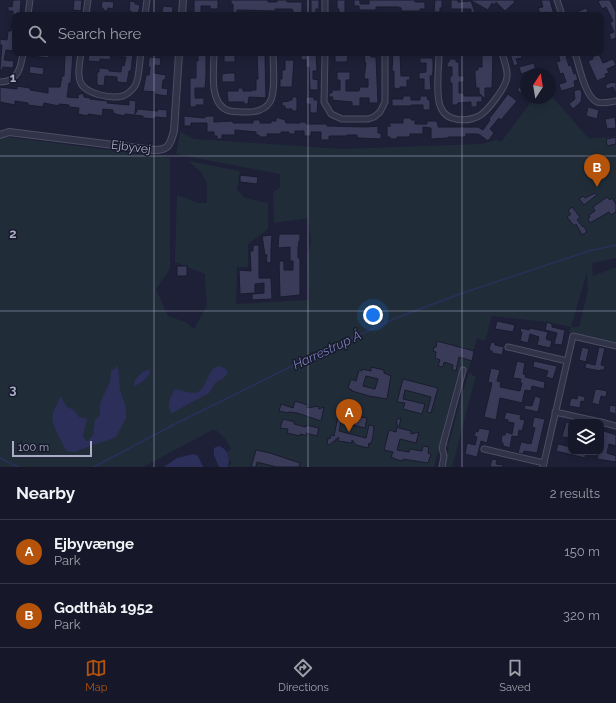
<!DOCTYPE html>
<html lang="en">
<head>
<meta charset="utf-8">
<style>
  body { margin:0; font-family:Raleway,sans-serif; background:#1f2132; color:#f1f3f6 }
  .controls { position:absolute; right:12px; bottom:12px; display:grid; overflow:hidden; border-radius:8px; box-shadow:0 2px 10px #0003 }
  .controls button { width:36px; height:36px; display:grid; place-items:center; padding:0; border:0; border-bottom:1px solid #353747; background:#16182a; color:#f1f3f6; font:20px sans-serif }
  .compass { position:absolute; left:520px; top:68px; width:36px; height:36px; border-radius:50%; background:#16182a; box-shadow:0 2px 10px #0003; rotate:12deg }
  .scale { position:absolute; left:12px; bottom:10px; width:80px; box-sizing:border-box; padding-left:4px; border:2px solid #abacc5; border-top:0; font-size:11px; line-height:14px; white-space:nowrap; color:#abacc5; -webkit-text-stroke:3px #17192c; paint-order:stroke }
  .you { position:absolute; left:373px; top:315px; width:14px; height:14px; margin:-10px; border:3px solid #fff; border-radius:50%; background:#1a73e8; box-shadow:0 0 0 6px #1a73e833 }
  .badge { display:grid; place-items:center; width:26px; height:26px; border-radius:50%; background:#b45309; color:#fff; font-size:13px; font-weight:700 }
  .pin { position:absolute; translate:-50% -33px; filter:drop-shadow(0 1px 2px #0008) }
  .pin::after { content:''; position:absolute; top:21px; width:14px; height:12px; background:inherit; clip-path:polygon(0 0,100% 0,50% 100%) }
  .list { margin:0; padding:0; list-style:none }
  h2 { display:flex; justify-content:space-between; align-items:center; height:52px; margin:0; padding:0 16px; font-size:17px }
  h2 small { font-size:13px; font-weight:400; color:#9ea0a8 }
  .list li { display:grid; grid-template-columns:26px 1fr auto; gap:12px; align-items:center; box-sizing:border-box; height:64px; padding:0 16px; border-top:1px solid #353747 }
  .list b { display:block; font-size:15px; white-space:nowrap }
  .list p { margin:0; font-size:13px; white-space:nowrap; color:#9ea0a8 }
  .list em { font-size:13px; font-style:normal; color:#9ea0a8 }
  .icon { flex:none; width:22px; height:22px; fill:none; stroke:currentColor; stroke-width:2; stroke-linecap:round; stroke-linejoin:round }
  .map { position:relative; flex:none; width:616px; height:467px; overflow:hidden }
  .search { position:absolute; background:#16182a; box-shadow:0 2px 10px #0003; left:12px; right:12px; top:12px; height:44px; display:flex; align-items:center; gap:10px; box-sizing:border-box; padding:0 14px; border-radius:8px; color:#9ea0a8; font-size:15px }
  .sheet { height:180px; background:#16182a }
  nav { display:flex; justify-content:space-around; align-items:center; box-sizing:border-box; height:56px; border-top:1px solid #353747; background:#16182a; font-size:11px; color:#9ea0a8 }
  nav a { display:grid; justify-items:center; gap:2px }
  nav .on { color:#b45309 }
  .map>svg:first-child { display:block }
  .green { fill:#202d39; fill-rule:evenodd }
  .water { fill:#2b2f5a }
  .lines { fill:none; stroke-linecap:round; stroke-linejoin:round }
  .stream { stroke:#2b2f5a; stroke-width:1.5 }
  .building { fill:#393b58; stroke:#191b2e; fill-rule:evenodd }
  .minor-casing { stroke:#4c4e63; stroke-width:7 }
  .tertiary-casing { stroke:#4c4e63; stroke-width:8 }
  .minor { stroke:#313348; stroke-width:5 }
  .tertiary { stroke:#313348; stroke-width:6 }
  .grid { fill:none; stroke:#abacc5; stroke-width:1; stroke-opacity:0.55 }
  .labels { text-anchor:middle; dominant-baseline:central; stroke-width:3; stroke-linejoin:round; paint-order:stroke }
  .street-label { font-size:12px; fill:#abacc5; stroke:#17192c }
  .water-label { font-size:13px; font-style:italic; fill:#797fb5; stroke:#17192c }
  .grid-label { font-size:13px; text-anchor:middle; font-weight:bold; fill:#abacc5; stroke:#17192c; stroke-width:3; stroke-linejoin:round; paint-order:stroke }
</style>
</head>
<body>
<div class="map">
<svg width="616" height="467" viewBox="0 0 616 467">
  <rect width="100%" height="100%" fill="#1e2038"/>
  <g class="green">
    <path d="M550,94l39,45 27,-3v122l-24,5 1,13 23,-9v76l-47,-11 2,-5 -23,-5 -56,-6 -7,25 -8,-3 -9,33 -11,5 -23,91h-205l3,-6h-3l-2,-9 4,-3c-3,-8 -10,-16 -17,-20l-71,38h-143v-331l170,22v111l-14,20 12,27 17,6 9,7 13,-23 -2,-32 -30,-12 2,-67 21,8h9v-20l-6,-11 -13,-11 52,10 -3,19 8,8 23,5v26l-20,15v23h-11l-1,37 73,-4 -2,-40 4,-19 -3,-23 -34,5 -1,-31 7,-4v-14l-104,-20 4,-22 14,7 148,10 139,-5 16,-4 4,2 33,-44h16zM587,272l1,19 -9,36h-8z"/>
    <polygon points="469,373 472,374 472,376 474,376 476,375 452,467 444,467 449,447 445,446 446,443 449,444 461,398"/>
  </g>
  <g class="water">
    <path d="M118,366l2,24 6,18v10l-9,17 -3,3 -12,4 -10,3 -17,7 -9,-1c-4,-10 -16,-27 -13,-37 1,-6 6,-11 7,-18l7,11 7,3 5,7 8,2 -4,17 2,4 3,1 5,-6 2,-15 5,-5v-12l10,-21 1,-11z"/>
    <path d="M219,366l7,3 2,4 -6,6 -7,4 -6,10 -37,20c-7,-6 -1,-17 3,-24 6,1 13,4 19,4 14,-1 11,-24 25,-27z"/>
    <path d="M147,370h3c0,9 -10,13 -17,17 2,-8 6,-14 14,-17z"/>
    <path d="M219,446c9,3 11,12 9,21h-9l-5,-12v-7z"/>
    <polygon points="193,454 198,456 203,467 164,467 177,458"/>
  </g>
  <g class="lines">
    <g class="stream">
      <polyline points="0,458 18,467"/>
      <polyline points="94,467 173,425 310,357 396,318 460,294 589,251 616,245"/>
    </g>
  </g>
  <g class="building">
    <polygon points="13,0 21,0 20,15 13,15 13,11 8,11 8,6 12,7"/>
    <polygon points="74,0 82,0 81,11 73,10"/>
    <polygon points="194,0 218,0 218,9 210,9 210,6 201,6 201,14 194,14"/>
    <polygon points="231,0 268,0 268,2 277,2 277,0 287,0 287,2 302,2 302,11 301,14 293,14 293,10 291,9 275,9 275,11 237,10 237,14 233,14 233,4 231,4"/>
    <polygon points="311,0 319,0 319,9 316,9 316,13 311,13"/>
    <polygon points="337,0 345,0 345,13 339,13 339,9 337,9"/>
    <polygon points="354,0 360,0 360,4 369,4 369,0 415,0 415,2 425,2 425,9 420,9 420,11 401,11 401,8 398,7 376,7 376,10 359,10 359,6 354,6"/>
    <polygon points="435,0 442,0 442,8 440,8 440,12 434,12"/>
    <polygon points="451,0 458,0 458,2 471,1 476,15 471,15 471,9 451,9"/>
    <polygon points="470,0 513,0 515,2 505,11 496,2 495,5 492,3 488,10"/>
    <polygon points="541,0 550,0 554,15 548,15 547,12 540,14 538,8 543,7"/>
    <polygon points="601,0 610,0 616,12 616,38 611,40 609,34 614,32 610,23 613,21 606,7 602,9 598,1"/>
    <polygon points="102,1 114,2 113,9 108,8 107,11 103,10 103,8 101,8"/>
    <polygon points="130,1 135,2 135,4 140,5 138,15 131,15 131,11 129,11"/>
    <polygon points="163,6 173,7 172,15 162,15"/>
    <polygon points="586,8 589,14 578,15 577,12"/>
    <polygon points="12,22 15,22 15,51 6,50 4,60 14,61 13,68 3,67 2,70 0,70 2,45 0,45 0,39 7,40 8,31 11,31"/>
    <polygon points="31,53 49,53 49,58 31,56"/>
    <polygon points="65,53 73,53 71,83 69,83 67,97 78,98 78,95 83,93 84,97 90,98 90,99 108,101 107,103 129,105 129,100 136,101 135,114 138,109 158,111 155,109 167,110 167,118 155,117 155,119 143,118 143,116 125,114 125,116 119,115 113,113 113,110 103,109 102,116 88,114 88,116 78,114 79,108 69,107 69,105 59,104 59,106 44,103 43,107 28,105 28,103 15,101 15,105 0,102 0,87 17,89 17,86 30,88 30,90 48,93 48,87 60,87 62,76 64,76"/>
    <polygon points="89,53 106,55 106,53 111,53 110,60 100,59 100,62 88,61"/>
    <polygon points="122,53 133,53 131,71 129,71 127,83 117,82 117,77 105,76 104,86 97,85 97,72 99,72 99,68 109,69 109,71 121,72 122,65 124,66 126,57 122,57"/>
    <polygon points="198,53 206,53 206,76 205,88 195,88 195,98 204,98 204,105 196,105 196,107 190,107 190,78 196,78 196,61 198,61"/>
    <polygon points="310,53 316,53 317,71 313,71 313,79 318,80 318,90 310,90 309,67 306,67 306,60 301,60 301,55 310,55"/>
    <polygon points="364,53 371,53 371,57 376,57 378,103 369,103 369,98 360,98 360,106 352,106 352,102 332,100 333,97 329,97 329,93 332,93 332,90 340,90 340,80 337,80 337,72 350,72 350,80 346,80 346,91 359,91 360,87 368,87 368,79 364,79 366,63 365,63"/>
    <polygon points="393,53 400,53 401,76 410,76 410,80 407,80 407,87 400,87 400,89 394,88 394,71 392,71"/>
    <polygon points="484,53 493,53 492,88 485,88 485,99 479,93 479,88 476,88 475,76 475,70 478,70 478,67 482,67 482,55 484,56"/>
    <polygon points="515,53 521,53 522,58 516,59 518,64 514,66 510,54"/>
    <polygon points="558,53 571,53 571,55 566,57 569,66 571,65 574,74 576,73 578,80 574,81 575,87 561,91 559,84 566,82 563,73 560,74 557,64 556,62 560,61"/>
    <rect x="224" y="54" width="11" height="8"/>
    <polygon points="335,54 348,55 347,62 335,62"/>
    <polygon points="599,54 603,63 613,59 616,65 607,69 609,73 605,74 606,77 597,81 588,61 593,59 592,57"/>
    <polygon points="257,55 265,55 266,98 249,97 248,104 244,104 244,102 228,102 227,91 238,91 238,88 243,88 243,91 252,91 252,90 256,90 256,79 258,79"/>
    <polygon points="149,57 161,58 160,66 155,65 154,73 166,75 165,80 163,80 162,88 168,89 167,96 154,94 155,92 143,91 146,75 149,75 150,67 148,67"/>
    <polygon points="420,58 433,58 433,71 432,76 430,76 431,90 424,90 424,79 419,79 419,73 426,72 426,63 420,63"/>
    <polygon points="449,59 456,59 456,62 459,62 459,76 464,76 464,82 459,82 459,93 464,93 464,96 482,96 482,102 477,102 477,107 471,107 471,102 458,103 458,105 452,105 452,83 450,83 450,76 452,76 452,67 447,67 447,62 449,62"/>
    <polygon points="285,60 294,60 292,87 280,87 280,79 282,79 282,70 285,70"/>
    <polygon points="534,63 537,74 531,74 530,71 521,74 519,67"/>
    <polygon points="30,66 44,68 43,75 29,73"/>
    <polygon points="228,73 235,73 235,82 222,82 222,74"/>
    <polygon points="526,78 526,97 517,90"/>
    <polygon points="612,82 612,83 616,82 616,95 613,87 607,89 605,85"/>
    <polygon points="580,89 582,93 581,102 573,109 569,104 575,99 574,91"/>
    <polygon points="508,94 517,101 501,120 499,118 490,129 494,133 488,141 480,135 477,134 466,134 466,137 448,137 448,138 431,139 431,128 423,127 423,134 410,134 410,137 397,137 397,139 390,139 390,137 387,137 387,126 391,126 388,123 403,123 403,118 411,118 411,120 415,120 415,124 427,124 427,121 437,121 437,123 438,124 438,127 478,127 483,130 490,120 489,119"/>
    <polygon points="403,96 411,96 411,100 420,100 420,96 427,96 428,100 430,100 430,110 423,110 423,105 411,105 411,106 392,106 392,99 403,99"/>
    <polygon points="292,97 297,97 297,111 292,111 292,109 285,109 285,106 282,106 282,102 289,101 289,100 292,100"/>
    <polygon points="306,97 314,97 314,100 318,100 317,113 310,113 310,104 306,104"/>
    <polygon points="588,107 599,110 597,119 586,116"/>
    <polygon points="184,116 204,118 207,116 214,116 214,122 233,121 233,123 253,123 253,120 260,120 260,123 271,123 271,121 276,121 276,117 285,120 286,123 300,123 300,122 306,122 306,124 327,124 327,126 366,127 378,126 378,133 381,133 381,139 359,138 357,137 357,135 347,135 347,136 329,136 329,140 321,140 321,132 311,132 311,136 304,136 304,131 295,131 295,134 289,134 289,132 281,132 281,134 267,134 267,137 259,137 259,135 256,135 256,132 235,130 235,135 222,135 222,139 217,139 217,136 214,136 214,132 207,132 207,123 191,123 191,126 184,126"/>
    <polygon points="615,117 616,128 607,129 605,119"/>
    <polygon points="616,137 616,144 607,146 606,139"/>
    <polygon points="240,175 258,177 257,184 240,182"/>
    <polygon points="595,193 597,195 584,205 579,199 583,196 585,198"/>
    <polygon points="607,197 610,200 612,198 616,204 616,212 611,215 609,212 590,223 588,219 590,217 589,215 595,211 593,207"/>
    <polygon points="572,207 580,217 577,220 583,227 584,226 587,232 582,235 576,224 574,226 567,217 571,214 568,211"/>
    <polygon points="279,234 300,234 300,241 299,241 298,248 298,258 300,258 300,295 280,297 279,261 284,261 284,270 293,270 293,261 290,261 290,247 278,248"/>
    <polygon points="272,235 271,249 271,263 266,262 267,255 265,255 262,236"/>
    <polygon points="253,245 259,245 259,278 271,278 272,299 252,300 252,294 264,293 264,283 255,284 255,293 240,294 239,270 251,271 250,251 253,251"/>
    <rect x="177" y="266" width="10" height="10"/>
    <polygon points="497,321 515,325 513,332 495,329"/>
    <polygon points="547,322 552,324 552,327 565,330 562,345 554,344 557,333 545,330"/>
    <polygon points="521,328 529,330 530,328 548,332 546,339 552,341 550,348 537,345 539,337 530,334 528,343 520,341 522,332 520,332"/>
    <polygon points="437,341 474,351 472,361 459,357 456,371 452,370 453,365 444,362 443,367 438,366 440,360 435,358 436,352 433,351 434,347 436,347"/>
    <polygon points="491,342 495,343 495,345 504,347 502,355 492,353 492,351 489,350"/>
    <polygon points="582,347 589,349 586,362 579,360"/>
    <polygon points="599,347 605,348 601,365 605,366 604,370 600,370 600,371 585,368 586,363 595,365"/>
    <polygon points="517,361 525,363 523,374 526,375 525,377 545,382 544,389 532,386 531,391 525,390 522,403 500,398 496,420 484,417 492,383 488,382 491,368 500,370 497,381 501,382 500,387 520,391 522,383 520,383 521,379 513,378"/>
    <polygon points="534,361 557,366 553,379 546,377 548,371 533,367"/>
    <path d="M371,367l13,3v3l7,3 -4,23 -18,-3 -17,-5v-1l-4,-2 3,-9 5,2 3,-11 3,1v-2l9,2zM366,376l12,3 -3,10 -12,-3z"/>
    <polygon points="403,379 438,388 431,413 427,412 431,397 405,390 403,399 425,404 422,414 403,409 405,403 397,402"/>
    <polygon points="597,389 607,391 606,397 601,396 599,405 592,403 595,390"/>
    <polygon points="578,395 585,397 584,402 581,401 580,408 569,406 571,398 577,399"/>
    <polygon points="535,396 541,398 538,412 524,409 525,405 532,406"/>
    <polygon points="295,401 308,405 307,408 318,406 319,409 324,407 321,421 297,413 289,412 288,413 279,411 281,404 293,408"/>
    <polygon points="610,405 616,406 616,414 609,412"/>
    <polygon points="349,411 362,414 361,417 367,418 365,428 341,422 339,431 366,438 369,425 374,426 373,436 371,444 369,443 368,448 356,445 352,440 352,443 338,441 339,437 329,445 327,443 328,438 330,439 331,435 334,436 338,416 346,418"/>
    <polygon points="506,412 521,415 520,419 525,420 522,431 519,430 518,437 512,436 510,448 503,446 503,443 501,442 502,435 505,435 506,432 512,434 514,423 508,422 508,420 504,419"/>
    <polygon points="534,417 545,419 537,453 524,451 523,454 518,453 521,442 531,444 535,428 532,427"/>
    <polygon points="401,418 399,428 411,431 411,434 419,432 416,443 400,439 397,450 409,452 410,449 422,451 423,446 429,447 428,453 431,454 428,463 403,459 403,461 398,460 391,457 393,452 384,450 389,430 396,432 397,427 398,428 396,420"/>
    <polygon points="283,419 295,422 294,424 306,427 306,425 319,428 317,436 306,433 308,436 300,434 300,436 287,433 288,429 280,428"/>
    <polygon points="566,422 571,423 570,438 562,437"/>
    <polygon points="479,428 490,430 487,443 481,441 477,457 465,454 467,443 475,445 477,437 474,436 476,431 478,432"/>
    <polygon points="601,430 616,435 616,446 609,444 607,453 616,456 616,462 597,459 599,452 601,452"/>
    <polygon points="558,444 571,447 571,452 586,452 585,458 556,451"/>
    <polygon points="256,450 270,453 300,463 299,467 276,467 257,462 256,467 251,467"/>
    <polygon points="492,459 497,460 496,464 503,465 503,467 490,467"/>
  </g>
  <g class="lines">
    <defs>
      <g id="minor">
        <polyline points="557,0 562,15"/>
        <polyline points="28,15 30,0"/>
        <polyline points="86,15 88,0"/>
        <polyline points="145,15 147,0"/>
        <polyline points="325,15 325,0"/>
        <path d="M81,53c-1,9 -4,19 -1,28 4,13 31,18 43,15 5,-2 9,-6 12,-10 5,-9 4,-23 6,-33"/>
        <path d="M214,53c0,17 -6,53 16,58 6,1 12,1 18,1 9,0 17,-2 22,-10 6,-10 3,-37 3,-49"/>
        <polyline points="325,53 324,102 331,114 342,119 368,119 374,117 380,112 385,102 385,53"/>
        <path d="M439,53c0,14 -4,44 2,55 6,14 26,14 38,8 9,-5 27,-29 28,-39 1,-8 -3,-16 -5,-24"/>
        <path d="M575,53c4,12 10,44 22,49 6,2 13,0 19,-1"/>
        <path d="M0,82c18,0 21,-15 23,-29"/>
        <polyline points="508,347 567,361"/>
        <polyline points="555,412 600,422"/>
        <polyline points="601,422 616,426"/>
        <polyline points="484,449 544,463"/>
        <polyline points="442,467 444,456 442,448 463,370"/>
        <polyline points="543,467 573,336 616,346"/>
      </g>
      <g id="tertiary">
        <polyline points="182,15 183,0"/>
        <path d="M0,135l9,-3 145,18c15,0 16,-5 20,-19l5,-78"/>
      </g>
    </defs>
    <use href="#minor" class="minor-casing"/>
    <use href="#tertiary" class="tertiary-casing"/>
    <use href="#minor" class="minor"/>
    <use href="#tertiary" class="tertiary"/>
  </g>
  <path class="grid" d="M154,0v15M308,0v15M462,0v15M154,53v414M308,53v414M462,53v414M0,156h616M0,311h616"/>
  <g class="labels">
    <g class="street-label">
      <text transform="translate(131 147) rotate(7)">Ejbyvej</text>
    </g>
    <g class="water-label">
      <text transform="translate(327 350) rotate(-25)">Harrestrup Å</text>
    </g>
  </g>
  <g class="grid-label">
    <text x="13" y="82">1</text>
    <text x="13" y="238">2</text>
    <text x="13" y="394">3</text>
  </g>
</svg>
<div class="controls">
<button><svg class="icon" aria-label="layers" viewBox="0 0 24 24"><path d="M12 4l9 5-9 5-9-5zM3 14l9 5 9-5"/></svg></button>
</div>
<svg class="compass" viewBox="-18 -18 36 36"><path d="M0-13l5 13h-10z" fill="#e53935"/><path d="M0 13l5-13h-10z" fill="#9ea0a8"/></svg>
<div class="scale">100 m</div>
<div class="you"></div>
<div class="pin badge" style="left:349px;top:432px">A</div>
<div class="pin badge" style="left:597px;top:187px">B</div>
<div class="search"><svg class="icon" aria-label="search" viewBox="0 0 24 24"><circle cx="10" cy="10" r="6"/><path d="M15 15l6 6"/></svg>Search here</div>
</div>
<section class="sheet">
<h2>Nearby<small>2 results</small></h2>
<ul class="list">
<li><span class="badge">A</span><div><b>Ejbyvænge</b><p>Park</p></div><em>150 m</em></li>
<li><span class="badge">B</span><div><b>Godthåb 1952</b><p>Park</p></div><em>320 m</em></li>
</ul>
</section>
<nav>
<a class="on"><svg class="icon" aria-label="map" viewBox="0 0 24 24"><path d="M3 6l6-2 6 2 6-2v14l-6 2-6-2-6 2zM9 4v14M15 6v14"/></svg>Map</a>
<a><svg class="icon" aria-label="directions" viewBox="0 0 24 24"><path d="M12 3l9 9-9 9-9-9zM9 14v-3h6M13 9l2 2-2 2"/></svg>Directions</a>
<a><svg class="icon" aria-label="saved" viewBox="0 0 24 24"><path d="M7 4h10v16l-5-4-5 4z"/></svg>Saved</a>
</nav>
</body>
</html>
